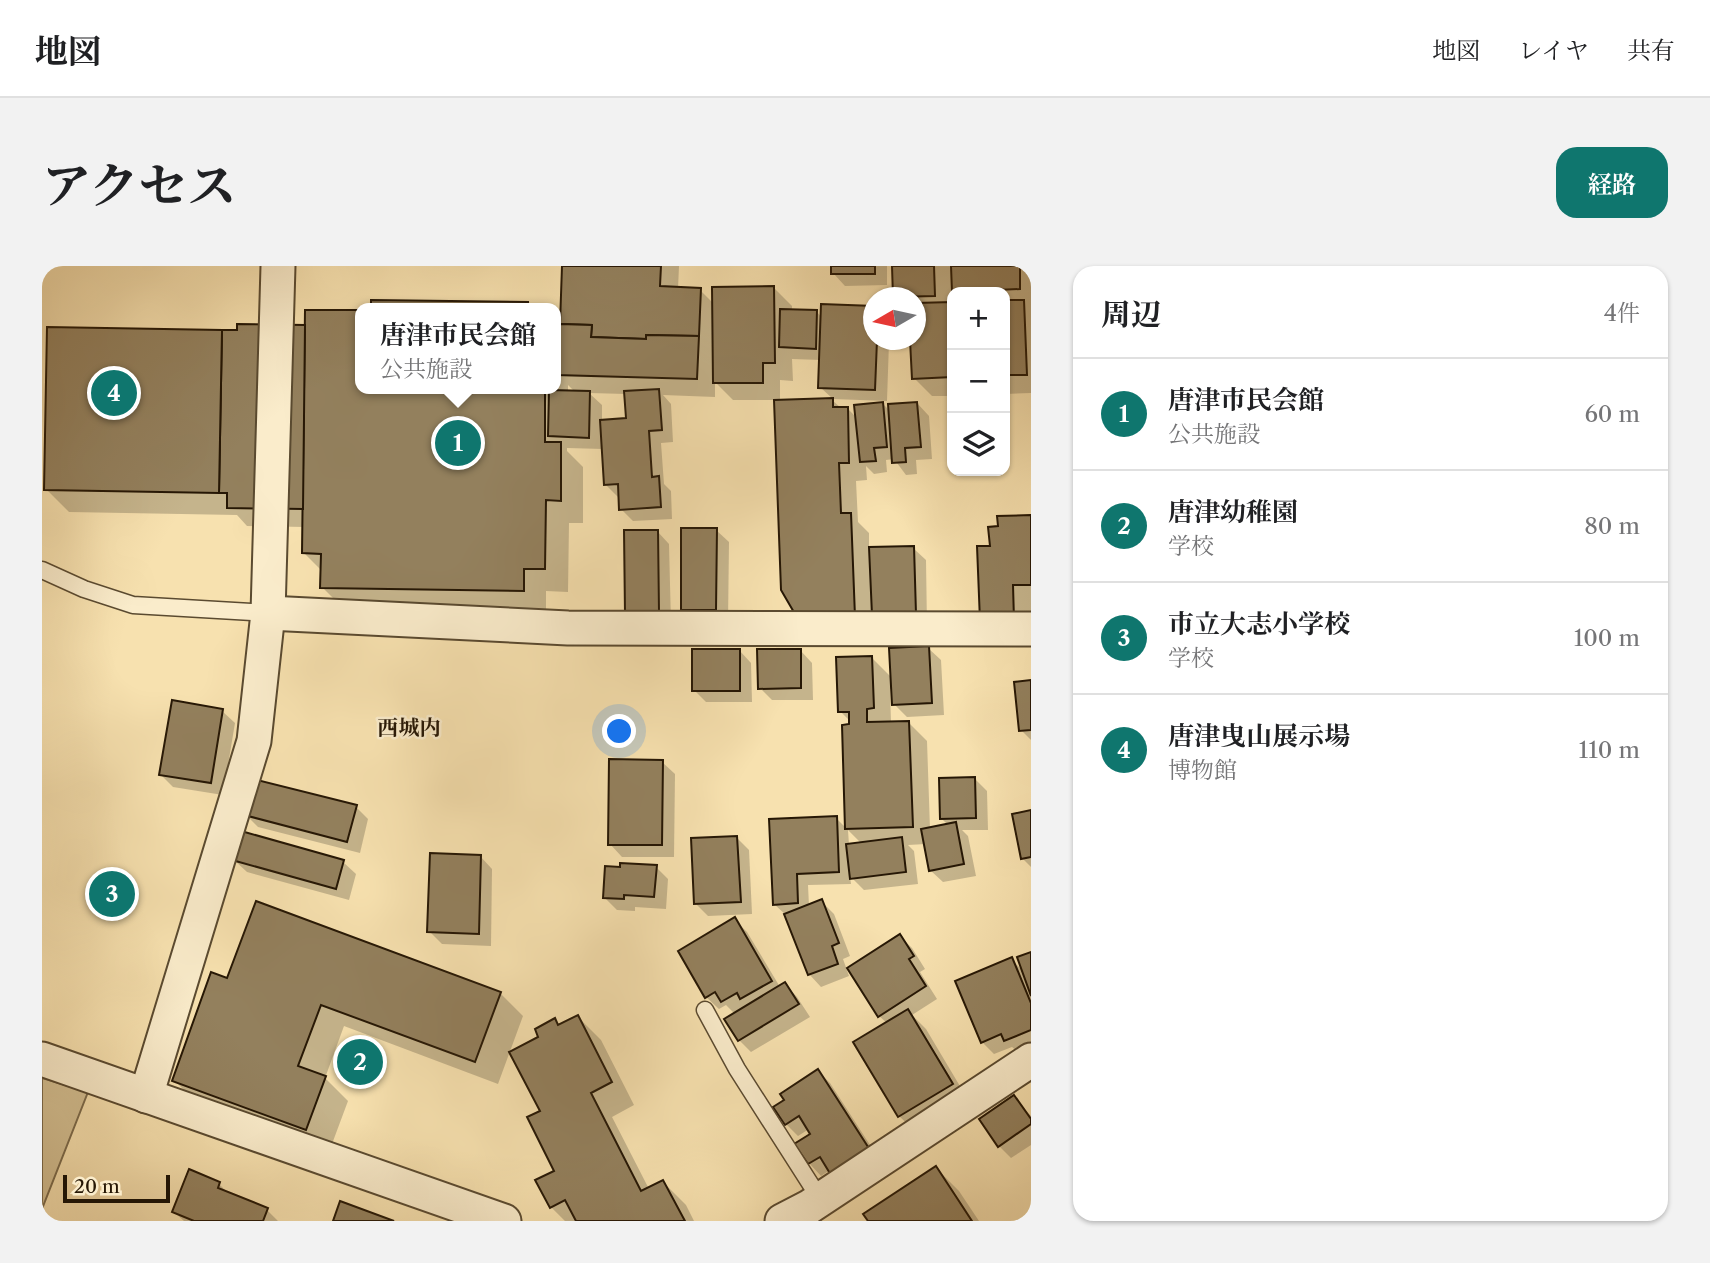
<!DOCTYPE html>
<html lang="ja">
<head>
<meta charset="utf-8">
<style>
  body { margin:0; font-family:"Libre Caslon Text","Noto Serif JP",serif; background:#f2f2f2; color:#202124 }
  .controls { position:absolute; right:21px; top:21px; display:grid; overflow:hidden; border-radius:14px; box-shadow:0 2px 5px #0004 }
  .controls button { width:63px; height:63px; display:grid; place-items:center; padding:0; border:0; border-bottom:2px solid #e0e0e0; background:#fff; color:#202124; font:35px sans-serif }
  .compass { position:absolute; left:821px; top:21px; width:63px; height:63px; border-radius:50%; background:#fff; box-shadow:0 2px 5px #0004; rotate:261deg }
  .scale { position:absolute; left:21px; bottom:18px; width:107px; box-sizing:border-box; padding-left:7px; border:4px solid #261705; border-top:0; font-size:19px; line-height:24px; white-space:nowrap; color:#261705; -webkit-text-stroke:5px #faeccb; paint-order:stroke }
  .you { position:absolute; left:578px; top:466px; width:24px; height:24px; margin:-18px; border:5px solid #fff; border-radius:50%; background:#1a73e8; box-shadow:0 0 0 10px #1a73e833 }
  .badge { display:grid; place-items:center; width:46px; height:46px; border-radius:50%; background:#0f766e; color:#fff; font-size:23px; font-weight:700 }
  .pin { position:absolute; translate:-50% -50%; border:4px solid #fff; box-shadow:0 2px 7px #0006 }
  .popup { position:absolute; left:313px; top:37px; width:206px; height:91px; box-sizing:border-box; display:grid; place-content:center; border-radius:14px; background:#fff; filter:drop-shadow(0 2px 5px #0005); font-size:23px; white-space:nowrap; color:#757577 }
  .popup b { font-size:26px; color:#202124 }
  .popup::after { content:''; position:absolute; left:50%; top:100%; margin-left:-14px; border:14px solid transparent; border-top-color:#fff }
  .list { margin:0; padding:0; list-style:none }
  h2 { display:flex; justify-content:space-between; align-items:center; height:91px; margin:0; padding:0 28px; font-size:30px }
  h2 small { font-size:23px; font-weight:400; color:#757577 }
  .list li { display:grid; grid-template-columns:46px 1fr auto; gap:21px; align-items:center; box-sizing:border-box; height:112px; padding:0 28px; border-top:2px solid #e0e0e0 }
  .list b { display:block; font-size:26px; white-space:nowrap }
  .list p { margin:0; font-size:23px; white-space:nowrap; color:#757577 }
  .list em { font-size:23px; font-style:normal; color:#757577 }
  .icon { flex:none; width:38px; height:38px; fill:none; stroke:currentColor; stroke-width:2; stroke-linecap:round; stroke-linejoin:round }
  .map { position:relative; flex:none; width:989px; height:955px; overflow:hidden; border-radius:21px }
  header { display:flex; align-items:center; gap:42px; box-sizing:border-box; height:98px; padding:0 35px; background:#fff; border-bottom:2px solid #e0e0e0 }
  header strong { font-size:33px }
  nav { display:flex; gap:38px; margin-inline-start:auto; font-size:24px }
  .intro { display:flex; align-items:center; justify-content:space-between; box-sizing:border-box; height:168px; padding:0 42px }
  h1 { margin:0; font-size:49px }
  .button { padding:18px 32px; border-radius:21px; background:#0f766e; color:#fff; font-size:24px; font-weight:700 }
  main { display:flex; gap:42px; padding:0 42px }
  aside { flex:1; background:#fff; border-radius:21px; box-shadow:0 2px 5px #0004 }
  .map>svg:first-child { display:block }
  .green { fill:#d3bf92; stroke:#7c6b4c; stroke-width:2 }
  .shadow { fill:#0003; fill-rule:evenodd }
  .building { fill:#93805d; stroke:#261705; stroke-width:2 }
  .lines { fill:none; stroke-linecap:round; stroke-linejoin:round }
  .lane-casing { stroke:#5a4a30; stroke-width:19 }
  .street-casing { stroke:#5a4a30; stroke-width:37 }
  .lane { stroke:#faeccb; stroke-width:16 }
  .street { stroke:#faeccb; stroke-width:33 }
  .labels { text-anchor:middle; dominant-baseline:central; stroke-width:5; stroke-linejoin:round; paint-order:stroke }
  .quarter-label { font-size:21px; font-weight:bold; fill:#261705; stroke:#faeccb }
</style>
</head>
<body>
<header>
<strong>地図</strong>
<nav><a>地図</a><a>レイヤ</a><a>共有</a></nav>
</header>
<div class="intro"><h1>アクセス</h1><a class="button">経路</a></div>
<main>
<div class="map">
<svg width="989" height="955" viewBox="0 0 989 955">
  <rect width="100%" height="100%" fill="#f7e1af"/>
  <filter id="stains"><feTurbulence type="fractalNoise" baseFrequency=".00286" numOctaves="4"/><feColorMatrix values="0 0 0 0 .2 0 0 0 0 .09 0 0 0 0 .02 0 0 0 .5 -.17"/></filter>
  <radialGradient id="worn" r=".72"><stop offset=".6" stop-color="#630" stop-opacity="0"/><stop offset="1" stop-color="#630" stop-opacity=".3"/></radialGradient>
  <polygon class="green" points="0,812 46,826 0,943"/>
  <g class="shadow">
    <path d="M521,0h116l-1,23 22,1 14,14 60,-16 18,18v5l25,1 5,6 52,22h25v2h-10l-2,59 -54,-2 -13,-12 1,-27 -29,-1 1,22 -13,-1v22l52,-2 9,8h6l11,11 25,-15 8,8 26,-9 12,13 3,43 -16,1 1,14 -11,1 -12,-16 -8,1 1,12 -13,2 -8,-8 1,14 -11,1 2,41 11,11v16l44,-1 13,12 1,66 -100,10 -51,-236h-43l-18,-18v15l-52,-2 8,9 2,38 -12,1 3,41 7,7 1,28 -39,2 -12,-12 -1,-12h-2l-13,-13 -2,-35 -36,-1v3l16,16v56h-14l-1,69 -22,-1v22l-201,-3 -23,-23v-16l-18,-18v-26l-57,-1 -10,-11 -168,-3 -23,-23 192,-157 68,-5 54,-15v77h196v-48l3,3zM526,119l8,8 -8,-1zM547,127l37,1 2,26 -26,1v-16z"/>
    <polygon points="789,0 845,0 845,19 803,20 791,7"/>
    <polygon points="852,0 989,0 989,127 963,128 963,26 913,26 910,23 910,130 890,130 872,112 870,74 874,74 874,32 853,31"/>
    <polygon points="331,36 485,38 490,42 330,42"/>
    <polygon points="989,251 989,371 958,373 949,281 958,262"/>
    <polygon points="674,264 687,276 686,356 653,356 640,343"/>
    <polygon points="615,265 627,278 629,358 597,359"/>
    <path d="M886,382l13,12 3,55 -37,2 -13,-13 -1,-15h-3l1,34h18l18,18 3,88 18,-4 -7,-7 34,-39 12,12 1,39h-26l6,6 8,40 -33,6 -13,-12 -4,-26 -18,1 6,6 4,33 -54,6 -14,-14 1,8 -43,1 1,21 12,-5 13,13 16,42 -7,3 6,17 -28,11 -12,-13 -22,-58 -13,-12 62,-86 11,11 -3,-103 7,-1v-3l-11,-11 31,-54 22,22zM806,564l14,14 -13,1z"/>
    <polygon points="697,384 709,397 710,436 664,436 652,424"/>
    <polygon points="758,384 770,397 771,434 730,434 718,422"/>
    <polygon points="989,416 989,474 979,464"/>
    <polygon points="180,445 193,457 181,529 131,521 119,509"/>
    <polygon points="620,496 633,508 632,591 580,591 568,578"/>
    <polygon points="314,541 326,553 318,587 216,561 204,549"/>
    <polygon points="989,546 989,601 980,592"/>
    <polygon points="200,567 301,596 314,608 307,634 205,606 192,594"/>
    <polygon points="695,572 707,584 710,648 666,650 654,638"/>
    <polygon points="438,590 450,603 449,680 400,678 387,665"/>
    <polygon points="614,601 626,613 624,643 593,641 593,645 575,644 562,631"/>
    <polygon points="693,654 705,666 738,721 743,718 755,731 768,751 709,786 697,774 693,748 684,739 677,743 664,731"/>
    <polygon points="858,670 870,682 883,703 878,706 895,733 870,749 884,763 928,837 876,868 857,850 845,757 837,750 807,703"/>
    <polygon points="989,688 989,781 976,786 970,781 952,788 940,776 969,693 982,706"/>
    <polygon points="186,715 458,727 481,750 456,818 302,760 283,812 306,835 287,886 155,837 132,814"/>
    <polygon points="536,751 559,774 592,839 570,851 607,923 621,916 644,939 652,955 523,955 509,941 514,905 500,846 498,771 513,755 518,760"/>
    <polygon points="776,805 788,817 839,896 788,904 779,910 767,897 770,868 767,863 756,870 744,858"/>
    <polygon points="972,831 989,850 989,879 969,892 957,880"/>
    <polygon points="894,902 917,925 937,955 828,955"/>
    <polygon points="177,918 188,929 225,944 236,955 142,955 132,946"/>
  </g>
  <g class="building">
    <polygon points="520,0 619,0 618,20 659,22 657,70 604,69 604,73 549,71 550,59 518,58"/>
    <rect x="789" y="0" width="44" height="8"/>
    <polygon points="850,0 892,0 893,30 851,31"/>
    <polygon points="909,0 978,0 978,23 910,26"/>
    <polygon points="732,20 733,97 721,97 721,117 671,117 670,21"/>
    <polygon points="329,34 486,36 486,42 329,42"/>
    <polygon points="963,34 982,34 985,109 963,109"/>
    <polygon points="910,36 910,111 870,113 868,74 874,74 874,37"/>
    <polygon points="779,38 832,40 832,74 835,74 833,124 776,122"/>
    <polygon points="738,43 775,44 774,83 737,81"/>
    <polygon points="263,44 318,44 318,123 503,123 503,176 519,176 519,235 504,234 503,303 482,303 482,325 278,322 279,288 260,287"/>
    <polygon points="195,58 263,59 261,243 185,242 185,227 177,227 180,64 195,64"/>
    <polygon points="518,58 550,59 549,71 604,73 604,69 657,70 655,113 514,109"/>
    <polygon points="5,61 180,64 177,227 2,224"/>
    <polygon points="617,123 620,164 607,165 610,211 617,210 619,241 577,244 576,218 562,219 558,154 584,152 582,125"/>
    <polygon points="507,124 548,125 547,172 506,170"/>
    <polygon points="791,132 791,141 806,141 807,197 797,197 799,247 809,247 813,351 753,348 739,324 732,134"/>
    <polygon points="841,136 845,181 832,182 834,195 818,196 812,139"/>
    <polygon points="875,136 879,181 863,182 864,196 850,197 846,138"/>
    <polygon points="989,249 989,319 971,319 972,354 938,355 935,280 948,280 946,261 956,260 955,250"/>
    <polygon points="639,262 675,262 674,344 639,344"/>
    <polygon points="582,264 616,264 617,346 583,347"/>
    <polygon points="872,280 874,348 830,349 827,281"/>
    <polygon points="887,380 890,437 850,439 847,382"/>
    <rect x="650" y="383" width="48" height="42"/>
    <polygon points="715,383 759,383 759,422 716,423"/>
    <polygon points="830,390 832,442 825,443 825,456 867,455 871,561 803,563 800,459 807,458 807,446 796,446 794,391"/>
    <polygon points="989,414 989,464 977,465 972,416"/>
    <polygon points="130,434 181,443 169,517 117,509"/>
    <polygon points="567,493 621,494 620,579 566,579"/>
    <polygon points="933,511 934,552 898,553 897,512"/>
    <polygon points="211,513 315,539 305,576 202,549"/>
    <polygon points="989,544 989,591 979,593 970,548"/>
    <polygon points="795,550 797,606 755,608 756,637 731,639 727,553"/>
    <polygon points="914,556 922,598 887,605 879,563"/>
    <polygon points="199,565 302,594 294,623 190,594"/>
    <polygon points="695,570 699,636 652,638 649,572"/>
    <polygon points="860,571 864,606 808,613 804,578"/>
    <polygon points="388,587 439,589 437,668 385,666"/>
    <polygon points="578,597 615,599 612,631 582,629 582,633 561,632 563,600 578,601"/>
    <polygon points="780,633 797,677 790,680 796,698 766,709 742,648"/>
    <polygon points="214,635 459,726 433,796 279,739 256,800 284,810 264,864 130,815 169,706 185,712"/>
    <polygon points="693,651 730,715 698,733 695,727 679,736 673,726 663,732 636,685"/>
    <polygon points="858,668 872,690 867,693 884,720 836,751 805,702"/>
    <polygon points="989,686 989,730 975,691"/>
    <polygon points="970,691 989,737 989,764 962,775 959,768 939,777 913,715"/>
    <polygon points="743,716 757,738 696,775 682,753"/>
    <polygon points="866,743 911,818 856,851 811,776"/>
    <polygon points="536,749 570,816 549,827 599,925 621,914 643,955 534,955 523,934 508,942 493,914 512,905 485,851 498,845 467,786 496,771 493,763 513,752 516,759"/>
    <polygon points="776,803 828,884 789,909 778,891 766,898 752,878 768,868 757,850 743,859 731,841 742,834 738,828"/>
    <polygon points="972,829 989,853 989,858 956,881 937,853"/>
    <polygon points="894,900 930,955 826,955 821,948"/>
    <polygon points="147,903 178,916 176,922 226,942 221,955 152,955 130,946"/>
    <polygon points="298,935 352,955 291,955"/>
  </g>
  <g class="lines">
    <defs>
      <g id="lane">
        <polyline points="0,304 42,323 91,339 226,347"/>
        <polyline points="663,744 695,803 778,933"/>
      </g>
      <g id="street">
        <polyline points="226,347 526,362 989,363"/>
        <polyline points="0,793 462,955"/>
        <polyline points="104,830 212,475 226,347 236,0"/>
        <polyline points="740,955 767,941 989,794"/>
      </g>
    </defs>
    <use href="#lane" class="lane-casing"/>
    <use href="#street" class="street-casing"/>
    <use href="#lane" class="lane"/>
    <use href="#street" class="street"/>
  </g>
  <g class="labels">
    <g class="quarter-label">
      <text x="367" y="461">西城内</text>
    </g>
  </g>
  <rect width="100%" height="100%" filter="url(#stains)"/>
  <rect width="100%" height="100%" fill="url(#worn)"/>
</svg>
<div class="controls">
<button>+</button>
<button>−</button>
<button><svg class="icon" aria-label="layers" viewBox="0 0 24 24"><path d="M12 4l9 5-9 5-9-5zM3 14l9 5 9-5"/></svg></button>
</div>
<svg class="compass" viewBox="-18 -18 36 36"><path d="M0-13l5 13h-10z" fill="#e53935"/><path d="M0 13l5-13h-10z" fill="#757577"/></svg>
<div class="scale">20 m</div>
<div class="you"></div>
<div class="pin badge" style="left:416px;top:177px">1</div>
<div class="popup"><b>唐津市民会館</b>公共施設</div>
<div class="pin badge" style="left:318px;top:796px">2</div>
<div class="pin badge" style="left:70px;top:628px">3</div>
<div class="pin badge" style="left:72px;top:127px">4</div>
</div>
<aside>
<h2>周辺<small>4件</small></h2>
<ul class="list">
<li><span class="badge">1</span><div><b>唐津市民会館</b><p>公共施設</p></div><em>60 m</em></li>
<li><span class="badge">2</span><div><b>唐津幼稚園</b><p>学校</p></div><em>80 m</em></li>
<li><span class="badge">3</span><div><b>市立大志小学校</b><p>学校</p></div><em>100 m</em></li>
<li><span class="badge">4</span><div><b>唐津曳山展示場</b><p>博物館</p></div><em>110 m</em></li>
</ul>
</aside>
</main>
</body>
</html>
